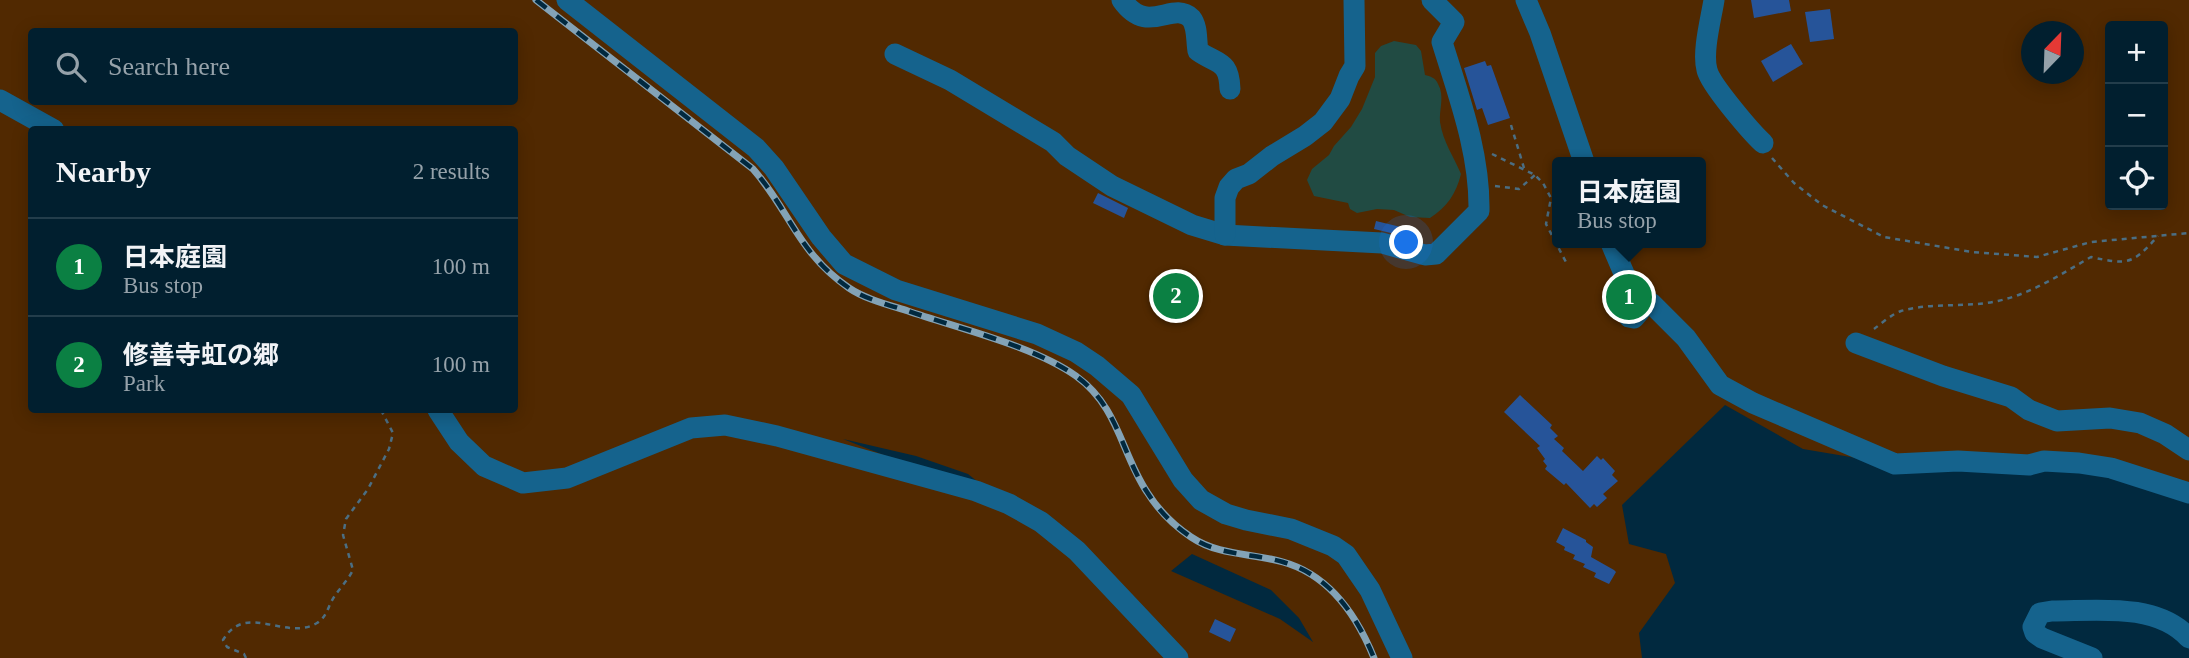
<!DOCTYPE html>
<html lang="en">
<head>
<meta charset="utf-8">
<style>
  body { margin:0; font-family:"Times New Roman","Noto Sans JP",serif; background:#0f2c3b; color:#f1f3f6 }
  .controls { position:absolute; right:21px; top:21px; display:grid; overflow:hidden; border-radius:7px; box-shadow:0 4px 18px #0003 }
  .controls button { width:63px; height:63px; display:grid; place-items:center; padding:0; border:0; border-bottom:2px solid #233d4b; background:#011f2f; color:#f1f3f6; font:35px sans-serif }
  .compass { position:absolute; left:2021px; top:21px; width:63px; height:63px; border-radius:50%; background:#011f2f; box-shadow:0 4px 18px #0003; rotate:23deg }
  .you { position:absolute; left:1407px; top:243px; width:24px; height:24px; margin:-18px; border:5px solid #fff; border-radius:50%; background:#1a73e8; box-shadow:0 0 0 10px #1a73e833 }
  .badge { display:grid; place-items:center; width:46px; height:46px; border-radius:50%; background:#0b8043; color:#fff; font-size:23px; font-weight:700 }
  .pin { position:absolute; translate:-50% -50%; border:4px solid #fff; box-shadow:0 2px 7px #0006 }
  .popup { position:absolute; left:1552px; top:157px; width:154px; height:91px; box-sizing:border-box; display:grid; place-content:center; border-radius:7px; background:#011f2f; filter:drop-shadow(0 2px 5px #0005); font-size:23px; white-space:nowrap; color:#96a2aa }
  .popup b { font-size:26px; color:#f1f3f6 }
  .popup::after { content:''; position:absolute; left:50%; top:100%; margin-left:-14px; border:14px solid transparent; border-top-color:#011f2f }
  .list { margin:0; padding:0; list-style:none }
  h2 { display:flex; justify-content:space-between; align-items:center; height:91px; margin:0; padding:0 28px; font-size:30px }
  h2 small { font-size:23px; font-weight:400; color:#96a2aa }
  .list li { display:grid; grid-template-columns:46px 1fr auto; gap:21px; align-items:center; box-sizing:border-box; height:98px; padding:0 28px; border-top:2px solid #233d4b }
  .list b { display:block; font-size:26px; white-space:nowrap }
  .list p { margin:0; font-size:23px; white-space:nowrap; color:#96a2aa }
  .list em { font-size:23px; font-style:normal; color:#96a2aa }
  .icon { flex:none; width:38px; height:38px; fill:none; stroke:currentColor; stroke-width:2; stroke-linecap:round; stroke-linejoin:round }
  .map { position:relative; flex:none; width:2189px; height:658px; overflow:hidden }
  .search { position:absolute; background:#011f2f; box-shadow:0 4px 18px #0003; left:28px; top:28px; width:490px; height:77px; display:flex; align-items:center; gap:18px; box-sizing:border-box; padding:0 24px; border-radius:7px; color:#96a2aa; font-size:26px }
  .panel { position:absolute; background:#011f2f; box-shadow:0 4px 18px #0003; left:28px; top:126px; width:490px; height:287px; border-radius:7px }
  .map>svg:first-child { display:block }
  .green { fill:#512901; fill-rule:evenodd }
  .water { fill:#214b43 }
  .building { fill:#265499 }
  .lines { fill:none; stroke-linecap:round; stroke-linejoin:round }
  .path { stroke:#4b6e83; stroke-width:2.5; stroke-dasharray:5 5; stroke-linecap:butt }
  .minor { stroke:#15638d; stroke-width:21 }
  .rail-casing { stroke:#83a3b7; stroke-width:7 }
  .rail { stroke:#01293f; stroke-width:4.5; stroke-dasharray:13; stroke-linecap:butt }
</style>
</head>
<body>
<div class="map">
<svg width="2189" height="658" viewBox="0 0 2189 658">
  <rect width="100%" height="100%" fill="#01293f"/>
  <path class="green" d="M0,0h2189v503l-124,-40 -167,2 -95,-16 -78,-44 -103,100 7,39 37,10 9,29 -36,50 3,25h-1642zM2110,26h53v179h-53zM32,32h482v70h-482zM2032,32h42v42h-42zM32,130h482v280h-482zM1557,162h144v81h-144zM843,439l73,17 52,18 35,28zM1192,554l79,36 28,28 14,24 -33,-23 -109,-48z"/>
  <path class="water" d="M1394,41l22,4 5,6 4,24c5,1 11,3 13,9 7,12 1,25 2,38 3,20 14,35 21,52 -5,20 -14,33 -31,44l-20,-1 -16,-7 -17,-1 -20,4 -7,-4 -2,-6 -34,-7 -7,-16 5,-11 17,-14 5,-9 17,-19 11,-18 13,-32v-24l6,-7z"/>
  <g class="building">
    <polygon points="1751,0 1789,0 1791,11 1754,18"/>
    <polygon points="1830,9 1834,39 1810,42 1805,12"/>
    <polygon points="1791,44 1803,64 1773,82 1761,61"/>
    <polygon points="1485,61 1487,66 1491,65 1510,118 1488,125 1482,108 1477,110 1464,68"/>
    <polygon points="1098,193 1128,208 1124,218 1093,203"/>
    <polygon points="1376,221 1409,229 1408,237 1374,229"/>
    <polygon points="1520,395 1552,425 1550,428 1558,436 1554,439 1564,448 1562,451 1583,471 1597,456 1601,460 1603,458 1615,471 1612,475 1618,481 1603,494 1607,498 1597,507 1594,504 1590,508 1566,483 1564,485 1545,469 1547,466 1543,461 1545,459 1537,448 1540,446 1504,412"/>
    <polygon points="1563,528 1586,540 1586,542 1593,547 1591,557 1614,570 1616,572 1609,584 1594,577 1596,573 1583,567 1585,564 1573,559 1575,555 1564,550 1565,547 1556,542"/>
    <polygon points="1215,619 1236,629 1230,642 1209,632"/>
  </g>
  <g class="lines">
    <g class="path">
      <polyline points="1511,125 1524,168"/>
      <polyline points="1492,154 1535,175 1543,183 1551,198 1546,224 1567,264"/>
      <polyline points="1772,158 1794,183 1822,205 1884,237 1972,252 2037,257 2091,242 2189,233"/>
      <polyline points="1495,186 1519,189 1535,175"/>
      <path d="M1874,329c8,-6 18,-15 27,-18 32,-9 65,-3 97,-10 35,-8 63,-27 93,-44 37,8 41,8 67,-21"/>
      <path d="M246,658l-2,-4 -17,-7 -4,-7c23,-39 63,2 94,-17 10,-6 11,-17 17,-26 6,-9 14,-17 19,-27l-10,-35 3,-16 22,-30 21,-40 4,-16 -12,-23"/>
    </g>
    <g class="minor">
      <polyline points="567,0 756,148 774,168 821,237 844,264 896,290 1037,334 1076,352 1097,366 1131,395 1183,480 1201,500 1226,514 1246,520 1291,529 1333,546 1346,555 1370,590 1402,658"/>
      <path d="M1122,0c26,37 50,0 69,18 7,9 5,22 7,33 20,14 31,9 32,38"/>
      <polyline points="1526,0 1540,33 1584,162"/>
      <path d="M1714,0c-3,19 -12,52 -7,70 3,14 44,62 56,73"/>
      <path d="M895,54l55,26 103,62 14,14 45,30 80,39 33,10 157,8 43,12 11,-1 43,-43c1,-58 -20,-114 -37,-169l12,-20 -22,-22"/>
      <polyline points="0,100 54,130"/>
      <polyline points="1225,235 1225,198 1229,187 1236,179 1249,174 1272,156 1305,136 1323,122 1340,99 1349,76 1355,66 1354,0"/>
      <polyline points="1611,243 1640,311 1634,318 1629,317 1625,310 1633,297"/>
      <polyline points="1637,302 1651,303 1686,338 1720,385 1753,403 1895,464 1958,461 2029,465 2044,461 2079,463 2111,468 2189,493"/>
      <polyline points="1856,343 1943,376 2011,397 2029,410 2057,421 2110,418 2140,423 2165,434 2189,450"/>
      <polyline points="438,410 459,442 484,466 523,483 567,478 691,428 725,425 777,436 976,491 1009,504 1041,522 1077,551 1178,658"/>
      <path d="M2092,658l-50,-20 -7,-5 -2,-6 7,-14 12,-2c44,0 104,-9 137,27"/>
    </g>
    <defs>
      <path id="rail" d="M536,0l217,169c37,42 45,84 96,119 16,11 40,17 59,23 49,17 126,35 168,65 43,31 45,77 71,116 12,19 26,33 44,45 28,19 61,16 92,25 47,13 74,54 91,96"/>
    </defs>
    <use href="#rail" class="rail-casing"/>
    <use href="#rail" class="rail"/>
  </g>
</svg>
<div class="controls">
<button>+</button>
<button>−</button>
<button><svg class="icon" aria-label="locate" viewBox="0 0 24 24"><circle cx="12" cy="12" r="6"/><path d="M12 2v4M12 18v4M2 12h4M18 12h4"/></svg></button>
</div>
<svg class="compass" viewBox="-18 -18 36 36"><path d="M0-13l5 13h-10z" fill="#e53935"/><path d="M0 13l5-13h-10z" fill="#96a2aa"/></svg>
<div class="you"></div>
<div class="pin badge" style="left:1629px;top:297px">1</div>
<div class="popup"><b>日本庭園</b>Bus stop</div>
<div class="pin badge" style="left:1176px;top:296px">2</div>
<div class="search"><svg class="icon" aria-label="search" viewBox="0 0 24 24"><circle cx="10" cy="10" r="6"/><path d="M15 15l6 6"/></svg>Search here</div>
<section class="panel">
<h2>Nearby<small>2 results</small></h2>
<ul class="list">
<li><span class="badge">1</span><div><b>日本庭園</b><p>Bus stop</p></div><em>100 m</em></li>
<li><span class="badge">2</span><div><b>修善寺虹の郷</b><p>Park</p></div><em>100 m</em></li>
</ul>
</section>
</div>
</body>
</html>
